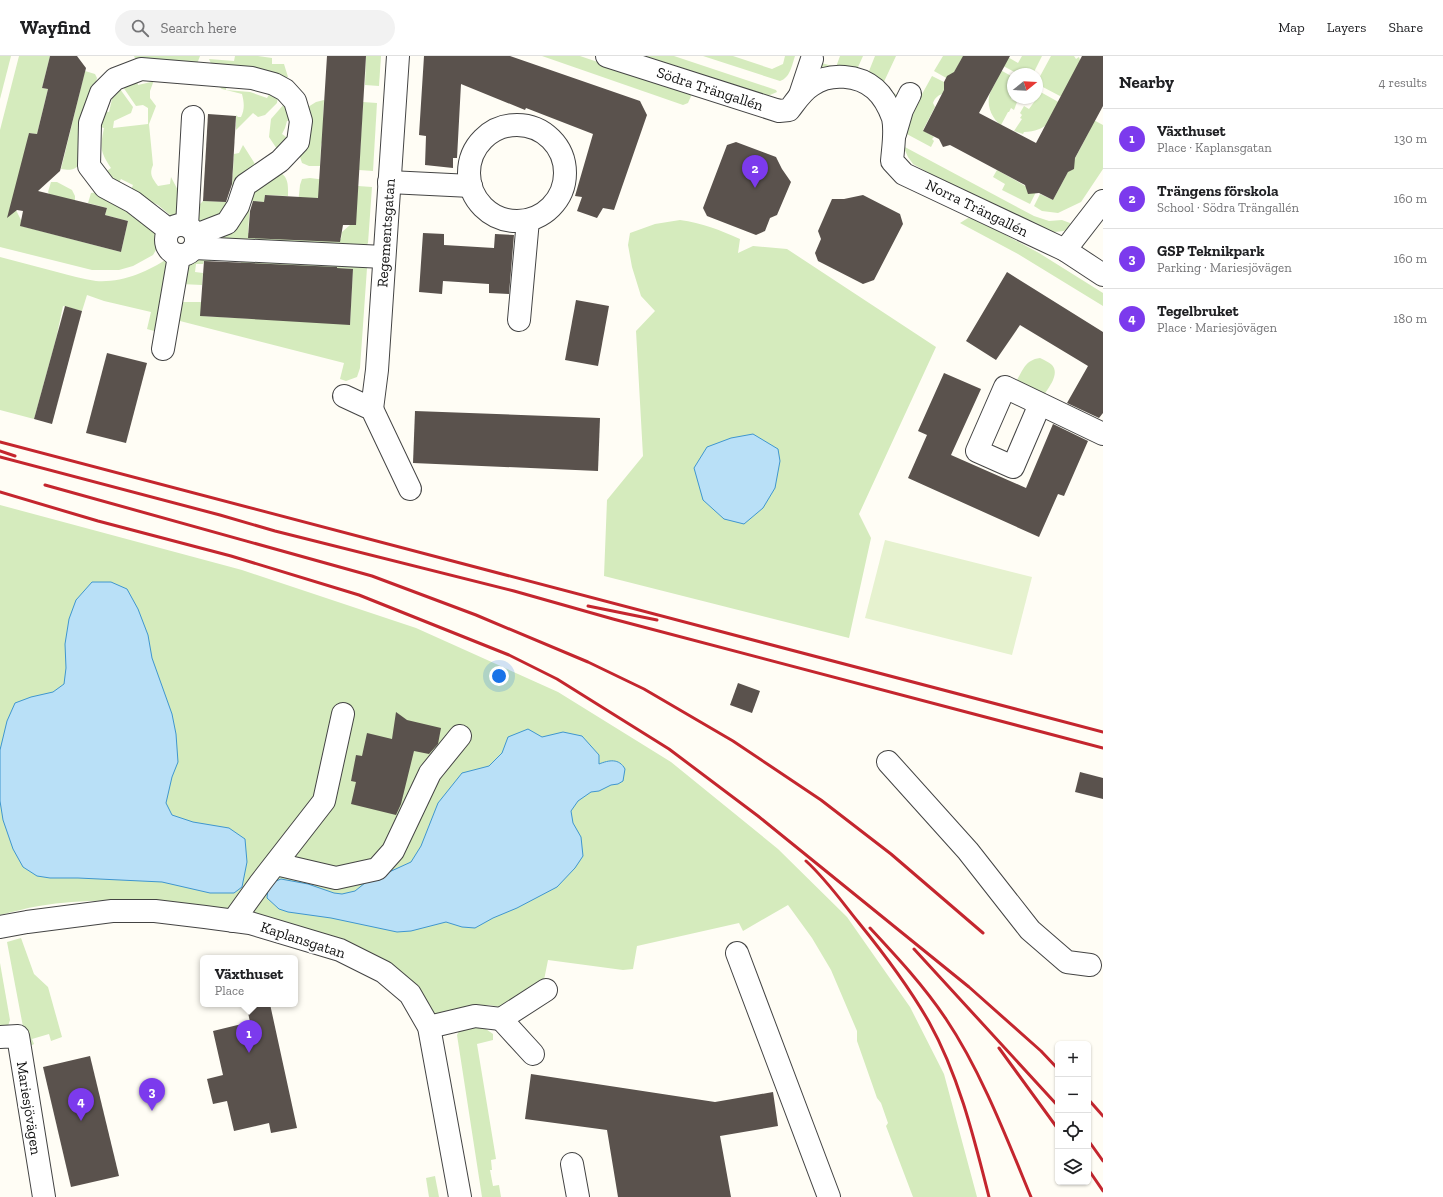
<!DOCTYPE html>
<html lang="en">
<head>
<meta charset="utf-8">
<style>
  body { margin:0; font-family:"Zilla Slab",serif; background:#f2f2f2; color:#202124 }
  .controls { position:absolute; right:12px; bottom:12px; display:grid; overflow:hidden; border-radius:6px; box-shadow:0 1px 3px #0004 }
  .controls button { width:36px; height:36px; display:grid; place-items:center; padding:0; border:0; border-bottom:1px solid #e0e0e0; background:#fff; color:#202124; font:20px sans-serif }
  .compass { position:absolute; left:1007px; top:12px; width:36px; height:36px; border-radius:50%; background:#fff; box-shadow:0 1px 3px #0004; rotate:72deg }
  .you { position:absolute; left:499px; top:620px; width:14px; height:14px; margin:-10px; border:3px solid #fff; border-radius:50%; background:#1a73e8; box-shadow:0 0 0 6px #1a73e833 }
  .badge { display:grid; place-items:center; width:26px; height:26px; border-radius:50%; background:#7c3aed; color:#fff; font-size:13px; font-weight:700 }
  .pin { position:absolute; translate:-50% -33px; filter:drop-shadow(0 1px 2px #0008) }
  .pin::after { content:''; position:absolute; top:21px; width:14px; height:12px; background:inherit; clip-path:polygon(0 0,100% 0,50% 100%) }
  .popup { position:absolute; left:200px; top:899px; width:98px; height:52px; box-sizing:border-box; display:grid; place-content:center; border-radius:6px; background:#fff; filter:drop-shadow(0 1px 3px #0005); font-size:13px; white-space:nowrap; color:#757577 }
  .popup b { font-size:15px; color:#202124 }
  .popup::after { content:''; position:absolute; left:50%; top:100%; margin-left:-8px; border:8px solid transparent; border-top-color:#fff }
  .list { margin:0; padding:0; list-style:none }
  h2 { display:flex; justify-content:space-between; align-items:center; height:52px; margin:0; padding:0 16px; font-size:17px }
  h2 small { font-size:13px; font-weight:400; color:#757577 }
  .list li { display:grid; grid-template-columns:26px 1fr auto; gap:12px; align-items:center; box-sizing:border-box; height:60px; padding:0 16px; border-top:1px solid #e0e0e0 }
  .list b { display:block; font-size:15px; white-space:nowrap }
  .list p { margin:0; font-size:13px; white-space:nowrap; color:#757577 }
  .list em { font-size:13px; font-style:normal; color:#757577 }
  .icon { flex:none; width:22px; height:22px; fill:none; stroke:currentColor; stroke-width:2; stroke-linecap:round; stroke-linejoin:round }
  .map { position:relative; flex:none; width:1103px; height:1141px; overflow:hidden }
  header { display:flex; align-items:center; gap:24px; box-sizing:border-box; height:56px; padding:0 20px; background:#fff; border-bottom:1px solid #e0e0e0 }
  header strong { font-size:19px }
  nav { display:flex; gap:22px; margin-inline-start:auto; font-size:14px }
  .search { width:280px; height:36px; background:#f2f2f2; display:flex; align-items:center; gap:10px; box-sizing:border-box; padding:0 14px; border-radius:22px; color:#757577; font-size:15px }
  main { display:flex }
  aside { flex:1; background:#fff }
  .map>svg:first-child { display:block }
  .green { fill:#d5ebbd }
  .pitch { fill:#e6f2cf }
  .water { fill:#b9e0f7; stroke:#3f96cf }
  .building { fill:#5a524d }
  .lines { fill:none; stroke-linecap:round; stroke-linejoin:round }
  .minor-casing { stroke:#444; stroke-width:24 }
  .minor { stroke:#fff; stroke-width:22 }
  .rail { stroke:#c4262e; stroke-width:3 }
  .labels { text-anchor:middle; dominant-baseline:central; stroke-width:4; stroke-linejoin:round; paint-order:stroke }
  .street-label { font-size:15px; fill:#111; stroke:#fff }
</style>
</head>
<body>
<header>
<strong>Wayfind</strong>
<div class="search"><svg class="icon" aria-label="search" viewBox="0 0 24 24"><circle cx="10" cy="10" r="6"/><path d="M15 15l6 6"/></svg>Search here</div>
<nav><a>Map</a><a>Layers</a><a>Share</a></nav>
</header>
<main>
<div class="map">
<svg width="1103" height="1141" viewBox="0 0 1103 1141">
  <rect width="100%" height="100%" fill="#fffdf5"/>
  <g class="green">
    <polygon points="0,0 11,0 0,43"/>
    <polygon points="19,0 50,0 42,32 48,33 37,78 29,77 16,154 21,164 21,170 121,196 128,165 105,159 107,152 88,147 91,137 99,136 112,144 160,179 156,194 153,199 133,210 119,214 92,214 0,191 0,74"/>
    <polygon points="134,0 200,0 197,8 137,6"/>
    <polygon points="235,0 258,0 272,2 272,8 284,8 288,21 281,24 213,12 209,3 234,5"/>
    <polygon points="366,0 381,0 379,30 365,29"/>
    <polygon points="542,0 580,0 692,38 688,47 683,49"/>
    <polygon points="639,0 674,0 776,34 777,36 770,39 760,40"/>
    <path d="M703,0h30l39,13 11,-5 2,-8h10c-3,9 -5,22 -15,25z"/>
    <polygon points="840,0 863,0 854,20 819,18 818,6 836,11"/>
    <polygon points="875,0 896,0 882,30 897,39 893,51 865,25"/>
    <path d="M943,0h32l38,21v19l-2,3 6,3 -3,8 -3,-2 -2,4h-1l-7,13c-8,-5 -14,-18 -12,-28 1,-6 6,-12 8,-18l-36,-19 -10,18 -3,1 -14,-8z"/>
    <polygon points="985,0 1006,0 1018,7 1022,0 1042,0 1033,18 1018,18"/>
    <polygon points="1051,0 1074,0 1076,3 1079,1 1080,4 1079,50 1039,29 1038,24"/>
    <path d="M85,15l10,3 2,4 -18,64v23c-6,6 -10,5 -18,4z"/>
    <path d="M150,19l50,4 -17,5 -29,-4 -4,11v7l6,8 -7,18 4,41c-4,9 -1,13 5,21l12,-2 1,-7 11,21 -5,23 -19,-16 -28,-13 3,-7 -12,-6 -3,5 -14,-11 7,-5c-11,-17 -11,-20 -7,-40l-7,-2 4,-16 8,2 3,-13 -5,-3 13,-7 13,18 -2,6 -17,8 -1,7 35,-4v-16l-5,-3 -7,1 -13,-19 13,-9 2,7 13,-3z"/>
    <path d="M932,20l14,7 1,2 -5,9c-5,2 -7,4 -9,9l2,4 -12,23 11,7 -2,2 2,2 -3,6 -28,-15 2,-7z"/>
    <path d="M227,27l-1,7 24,2 17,6 3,-5 8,3 -1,7 -12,12 -7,2 -5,-4 -17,17v-15l2,2h3c4,-8 3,-15 1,-23l-20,-5 -7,-5z"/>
    <path d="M1037,34l25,14c-12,17 -15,27 -38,28l-1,2 -9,-3 8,-12 -2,-1 2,-3 -2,-2 4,-7 5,3 8,-11z"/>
    <polygon points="324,44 323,65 330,66 321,89 320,110 309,110 302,107 300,101 308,51 316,46"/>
    <polygon points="363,46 377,47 373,115 359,114"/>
    <polygon points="285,47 293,63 287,65 285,72 282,78 289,83 279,96 269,81 271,63"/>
    <polygon points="1067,50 1103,69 1103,113 1081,146 1058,157 1042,155 1034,150 1040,138 1053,144 1090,74"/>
    <polygon points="243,89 257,111 226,158 198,172 197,151 203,145 231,146 234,98 239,97"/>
    <polygon points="903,90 1034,160 1049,165 1062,164 1070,167 1071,170 1064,175 1045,177 955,132 913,108 908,101"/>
    <polygon points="997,114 1036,136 1030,148 1002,134 1005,128 993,121"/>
    <path d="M281,117c8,5 7,15 7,23l-23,-1 -1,7 -14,-1 -2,32 93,6 1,-7 8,-7 8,-39 14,1 -4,56 -4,6 -161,-10 46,-46z"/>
    <polygon points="310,122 326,124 325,143 298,148 300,129 302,123"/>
    <polygon points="51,126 57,126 72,134 75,140 75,144 54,146 48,136"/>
    <polygon points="968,162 978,164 1039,197 1103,237 1103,250 1018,198 960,167"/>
    <path d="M680,164c22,3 40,10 60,19l-2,14 15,-7 34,3 149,98 -77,167 12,24 -22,100 -245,-62 3,-76 36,-44 -7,-125 19,-20 -14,-15 -9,-29 -4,-22 2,-12 25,-9z"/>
    <path d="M212,197l-1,8h-7l-1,3h-7l-1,8 8,1 -1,12 -21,-1c1,-8 7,-24 15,-28 5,-2 11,-2 16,-3z"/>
    <polygon points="241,198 366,208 367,212 360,312 357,321 346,325 340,323 344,307 180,265 176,281 178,246 201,246 201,260 350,268 353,213 241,207"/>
    <path d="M0,201c19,5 38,10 57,15 12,3 26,7 39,9 25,2 52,-9 72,-23l-10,72 -4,1 -7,-2 4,-17 -47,-11 -17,-6 -5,16 -19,-5 -7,33 -22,80 -34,-9z"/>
    <path d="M1040,302c4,2 9,4 12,7 8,9 -3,22 -8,30l-28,-13c7,-12 9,-22 24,-24z"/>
    <path d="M0,449l242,65 174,58 142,64 113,70 107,87 69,68 63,90 34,67 33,123h-64l-27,-71 2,-3 -7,-20 -4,-5 -20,-57v-10l-26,-61 -19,-32 -24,-33 -45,26 -4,-8 -102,23 -4,23 -10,1 -75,-10 -4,20 -42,27 -14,-2 -34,8 -7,-1 -14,2 -21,-31 -269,-81c-35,-2 -69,-2 -104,4 -13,2 -26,6 -39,9z"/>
    <polygon points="21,882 34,918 48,931 62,981 51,985 49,978 32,983 34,988 30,990 24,976 7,886"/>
    <polygon points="0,907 10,964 8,970 0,971"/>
    <polygon points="480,969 493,978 493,984 477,988 496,1103 491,1104 492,1114 490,1114 493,1130 499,1129 501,1141 482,1141 457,979 460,973"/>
    <polygon points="435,1120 439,1141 429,1141 426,1122"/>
  </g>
  <polygon class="pitch" points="885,484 1032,521 1012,599 865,562"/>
  <g class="water">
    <polygon points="753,378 778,393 780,405 775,432 763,452 744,468 724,463 703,444 694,412 707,391 731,382"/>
    <polygon points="92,526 111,526 127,533 138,553 148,579 152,602 172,658 176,678 178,706 172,721 166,747 172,759 193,766 229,772 245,783 247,806 242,831 234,837 210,837 162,826 78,822 50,822 37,820 23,811 13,793 3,764 0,745 0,694 7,665 15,647 31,641 53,636 64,628 66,612 65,588 69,563 76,544"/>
    <path d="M528,673l14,8 21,-5 19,4 17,19v9c10,-4 20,-6 26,5l-2,12 -5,3 -7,1 -12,6 -8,1 -13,9 -7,10 2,12 8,14 2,19 -8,12 -18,19 -40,21 -24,10 -18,10 -13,-1 -16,-5 -35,9 -14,1 -66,-14 -43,-6 -9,-3 -12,-11 1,-10 3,-5 10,-4 27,5 26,9 8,1 13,-3 10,-8 46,-21 10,-16 17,-43 24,-30 27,-7 13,-13 6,-16z"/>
  </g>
  <g class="building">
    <polygon points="50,0 77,0 86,12 60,115 38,135 107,152 105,159 128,165 121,196 20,170 23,155 17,154 7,162 29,77 37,78 48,33 42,32"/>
    <polygon points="327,0 366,0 356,169 343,169 340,186 248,182 250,155 253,145 264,146 265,139 318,142"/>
    <polygon points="424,0 510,0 640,45 647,59 614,154 603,152 597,162 577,155 582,141 575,140 593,78 526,52 525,54 461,28 457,102 453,102 453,112 425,109 426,80 419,79"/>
    <polygon points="963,0 1010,0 979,57 1036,87 1082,0 1103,0 1103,50 1075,102 1074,113 1068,116 1053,144 1039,137 1028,138 1025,129 950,89 943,91 939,83 923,75 944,34 944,26 947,20 954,16"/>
    <polygon points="208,58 236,60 232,128 226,146 203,145"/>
    <polygon points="736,86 776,101 782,113 791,126 777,159 770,162 765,175 756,179 707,160 703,152 727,89"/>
    <polygon points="863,139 900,158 903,168 874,224 863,228 818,205 815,197 821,183 818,175 832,143 844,143"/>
    <polygon points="423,177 444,178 444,189 494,192 495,178 514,179 509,238 489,237 489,228 443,225 442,238 419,236"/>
    <polygon points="204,205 337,211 337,212 353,213 350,269 200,260"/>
    <polygon points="1007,216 1103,276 1103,357 1099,362 1067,347 1088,310 1020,269 996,304 966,285"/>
    <polygon points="576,244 609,250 598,310 565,304"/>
    <polygon points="65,250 82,255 52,368 34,363"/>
    <polygon points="107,297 147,307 126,387 86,377"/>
    <polygon points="944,317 981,333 951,399 1026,432 1053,368 1088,385 1064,440 1058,438 1039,481 908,422 927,379 918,375"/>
    <polygon points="415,355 600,362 598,415 413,407"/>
    <polygon points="738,627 760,635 752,657 730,649"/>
    <polygon points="396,656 407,664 441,672 438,688 429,698 414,695 401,748 396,759 351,748 356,726 351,725 356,699 362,700 367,677 392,683"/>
    <polygon points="1080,716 1103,722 1103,743 1075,736"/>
    <polygon points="265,948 270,948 297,1072 271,1077 269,1067 234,1075 227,1045 213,1048 207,1023 223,1019 213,975 250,966 247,952"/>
    <polygon points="90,1000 119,1120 71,1131 43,1011"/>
    <polygon points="531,1018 715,1046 773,1036 778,1070 720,1080 731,1141 618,1141 607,1074 525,1063"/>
  </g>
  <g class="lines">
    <defs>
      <g id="minor">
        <path d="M607,0l172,55 10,-1c7,-9 13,-19 23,-25 18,-13 47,-10 63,4 9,8 14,18 18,29 3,13 0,30 -1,43l12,13 161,76 38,25"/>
        <polyline points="800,39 812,3"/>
        <circle cx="517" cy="117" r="48"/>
        <polyline points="895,78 902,54 910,38"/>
        <polyline points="389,126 471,130"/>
        <circle cx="181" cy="184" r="15"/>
        <polyline points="187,170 193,61"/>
        <polyline points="169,174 133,146 105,131 89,110 90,67 101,37 115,23 141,13 252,22 274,28 285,34 295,45 301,65 298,86 280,105 245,129 238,150 227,167 196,179"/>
        <polyline points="194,192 384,201"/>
        <polyline points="1065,194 1103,145"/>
        <polyline points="519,264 528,164"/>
        <polyline points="163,293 179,200"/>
        <polyline points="344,340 372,353 410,433"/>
        <polyline points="1040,348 1013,411 977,395 1005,331 1103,378"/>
        <polyline points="372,353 377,314 398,0"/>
        <polyline points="888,706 968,795 1030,874 1067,906 1090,909"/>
        <polyline points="276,808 336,822 377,813 393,795 430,717 460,680"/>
        <polyline points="233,865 261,826 324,745 343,658"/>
        <polyline points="0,871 27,866 112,855 155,855 205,861 250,867 340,894 384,916 410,938 429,971 460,1141"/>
        <polyline points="737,897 829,1141"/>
        <polyline points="501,963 533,998"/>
        <polyline points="429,971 475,960 501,963 546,934"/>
        <polyline points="0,981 18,980 44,1141"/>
        <polyline points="572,1108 578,1141"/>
      </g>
    </defs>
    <use href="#minor" class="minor-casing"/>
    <use href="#minor" class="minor"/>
    <g class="rail">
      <polyline points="0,386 1103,676"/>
      <polyline points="0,395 15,400"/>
      <polyline points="0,401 220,459 275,475 514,535 613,563 1103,692"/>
      <polyline points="45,429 372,520 476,559 588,606 644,633 733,685 821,744 891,798 983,877"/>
      <polyline points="0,436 98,465 231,500 359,539 509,599 557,623 669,693 758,760 969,931 1041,995 1058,1013"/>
      <polyline points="588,550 657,564"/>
      <path d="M806,805c20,18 36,41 53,62 26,32 50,64 70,99 30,54 45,116 60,175"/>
      <path d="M870,872c27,29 54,58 76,91 35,52 61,120 85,178"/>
      <polyline points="914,893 1058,1050"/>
      <polyline points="999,992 1058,1073"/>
      <polyline points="1088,1043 1103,1060"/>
      <polyline points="1088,1084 1103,1105"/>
      <polyline points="1088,1113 1103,1135"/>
    </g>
  </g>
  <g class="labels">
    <g class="street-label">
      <text transform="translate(710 33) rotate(18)">Södra Trängallén</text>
      <text transform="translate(977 152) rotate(26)">Norra Trängallén</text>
      <text transform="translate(386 177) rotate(-86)">Regementsgatan</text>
      <text transform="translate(303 884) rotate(18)">Kaplansgatan</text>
      <text transform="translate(29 1052) rotate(81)">Mariesjövägen</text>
    </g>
  </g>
</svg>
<div class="controls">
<button>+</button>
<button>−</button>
<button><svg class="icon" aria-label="locate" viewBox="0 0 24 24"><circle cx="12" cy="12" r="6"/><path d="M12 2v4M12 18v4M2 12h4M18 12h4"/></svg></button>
<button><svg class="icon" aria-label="layers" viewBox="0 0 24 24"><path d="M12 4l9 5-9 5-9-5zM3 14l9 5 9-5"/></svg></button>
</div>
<svg class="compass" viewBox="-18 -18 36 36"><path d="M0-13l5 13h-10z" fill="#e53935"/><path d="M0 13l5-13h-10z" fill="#757577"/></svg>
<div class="you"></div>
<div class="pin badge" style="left:249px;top:997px">1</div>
<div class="popup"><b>Växthuset</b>Place</div>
<div class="pin badge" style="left:755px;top:132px">2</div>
<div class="pin badge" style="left:152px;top:1055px">3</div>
<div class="pin badge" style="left:81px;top:1065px">4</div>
</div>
<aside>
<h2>Nearby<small>4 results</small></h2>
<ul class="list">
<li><span class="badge">1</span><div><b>Växthuset</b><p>Place · Kaplansgatan</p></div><em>130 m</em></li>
<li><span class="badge">2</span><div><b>Trängens förskola</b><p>School · Södra Trängallén</p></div><em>160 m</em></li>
<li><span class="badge">3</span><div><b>GSP Teknikpark</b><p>Parking · Mariesjövägen</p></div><em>160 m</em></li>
<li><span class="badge">4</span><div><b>Tegelbruket</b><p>Place · Mariesjövägen</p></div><em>180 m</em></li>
</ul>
</aside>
</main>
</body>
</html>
